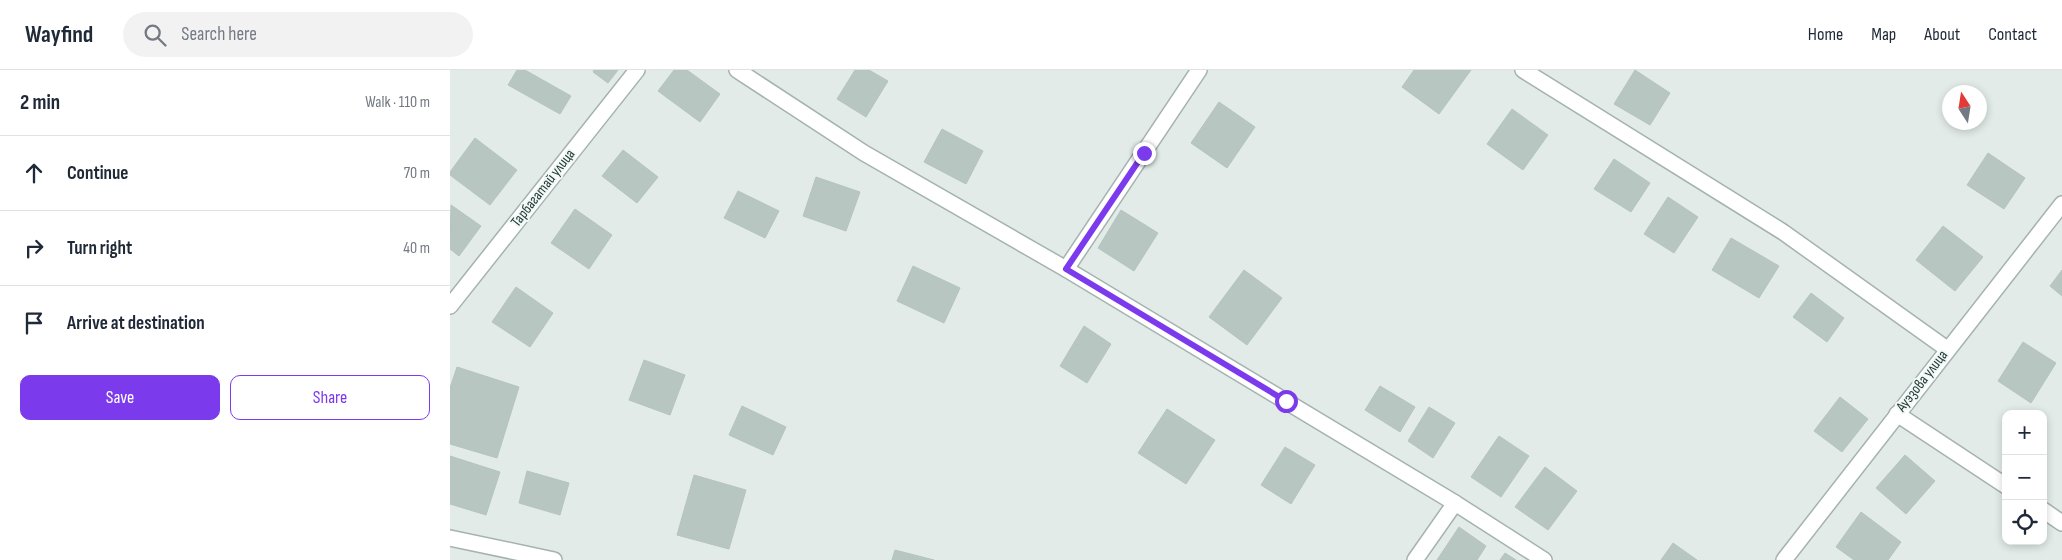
<!DOCTYPE html>
<html lang="en">
<head>
<meta charset="utf-8">
<style>
  body { margin:0; font-family:"Sofia Sans Condensed",sans-serif; background:#f2f2f3; color:#1f2937 }
  .controls { position:absolute; right:15px; bottom:15px; display:grid; overflow:hidden; border-radius:10px; box-shadow:0 2px 8px #0003 }
  .controls button { width:45px; height:45px; display:grid; place-items:center; padding:0; border:0; border-bottom:1px solid #e0e1e3; background:#fff; color:#1f2937; font:25px sans-serif }
  .compass { position:absolute; left:1492px; top:15px; width:45px; height:45px; border-radius:50%; background:#fff; box-shadow:0 2px 8px #0003; rotate:348deg }
  .stop { position:absolute; width:15px; height:15px; margin:-11px; border:4px solid #7c3aed; border-radius:50%; background:#fff }
  .stop.end { background:#7c3aed; border-color:#fff; box-shadow:0 1px 5px #0008 }
  .list { margin:0; padding:0; list-style:none }
  h2 { display:flex; justify-content:space-between; align-items:center; height:65px; margin:0; padding:0 20px; font-size:21px }
  h2 small { font-size:16px; font-weight:400; color:#747a83 }
  .list li { display:grid; grid-template-columns:32px 1fr auto; gap:15px; align-items:center; box-sizing:border-box; height:75px; padding:0 20px; border-top:1px solid #e0e1e3 }
  .list b { display:block; font-size:19px; white-space:nowrap }
  .list em { font-size:16px; font-style:normal; color:#747a83 }
  .actions { display:flex; gap:10px; padding:15px 20px }
  .actions a { flex:1; padding:11px 0; border:1px solid #7c3aed; border-radius:10px; text-align:center; font-size:18px; color:#7c3aed }
  .actions .main { background:#7c3aed; color:#fff }
  .icon { flex:none; width:28px; height:28px; fill:none; stroke:currentColor; stroke-width:2; stroke-linecap:round; stroke-linejoin:round }
  .map { position:relative; flex:none; width:1612px; height:490px; overflow:hidden }
  header { display:flex; align-items:center; gap:30px; box-sizing:border-box; height:70px; padding:0 25px; background:#fff; border-bottom:1px solid #e0e1e3 }
  header strong { font-size:24px }
  nav { display:flex; gap:28px; margin-inline-start:auto; font-size:18px }
  .search { width:350px; height:45px; background:#f2f2f3; display:flex; align-items:center; gap:12px; box-sizing:border-box; padding:0 18px; border-radius:28px; color:#747a83; font-size:19px }
  main { display:flex }
  aside { flex:1; background:#fff }
  .map>svg:first-child { display:block }
  .building { fill:#b7c6c1; stroke:#b4c4c0 }
  .lines { fill:none; stroke-linecap:round; stroke-linejoin:round }
  .minor-casing { stroke:#a5b3af; stroke-width:18 }
  .minor { stroke:#fff; stroke-width:15 }
  .route { stroke:#7c3aed; stroke-width:6 }
  .labels { text-anchor:middle; dominant-baseline:central; stroke-width:4; stroke-linejoin:round; paint-order:stroke }
  .street-label { font-size:15px; fill:#233b37; stroke:#f2f8f6 }
</style>
</head>
<body>
<header>
<strong>Wayfind</strong>
<div class="search"><svg class="icon" aria-label="search" viewBox="0 0 24 24"><circle cx="10" cy="10" r="6"/><path d="M15 15l6 6"/></svg>Search here</div>
<nav><a>Home</a><a>Map</a><a>About</a><a>Contact</a></nav>
</header>
<main>
<aside>
<h2>2 min<small>Walk · 110 m</small></h2>
<ul class="list">
<li><svg class="icon" aria-label="ahead" viewBox="0 0 24 24"><path d="M12 20V5M6 11l6-6 6 6"/></svg><div><b>Continue</b></div><em>70 m</em></li>
<li><svg class="icon" aria-label="right" viewBox="0 0 24 24"><path d="M7 20v-9h11M14 6l5 5-5 5"/></svg><div><b>Turn right</b></div><em>40 m</em></li>
<li><svg class="icon" aria-label="arrive" viewBox="0 0 24 24"><path d="M6 21V4h12l-3 4 3 4H6"/></svg><div><b>Arrive at destination</b></div></li>
</ul>
<div class="actions"><a class="main">Save</a><a>Share</a></div>
</aside>
<div class="map">
<svg width="1612" height="490" viewBox="0 0 1612 490">
  <rect width="100%" height="100%" fill="#e2ebe8"/>
  <g class="building">
    <polygon points="67,0 75,0 121,26 110,44 58,15"/>
    <polygon points="144,0 168,0 158,13 143,2"/>
    <polygon points="224,0 237,0 270,24 250,52 208,21"/>
    <polygon points="405,0 419,0 438,11 416,47 387,29"/>
    <polygon points="964,0 1021,0 989,44 952,17"/>
    <polygon points="1185,0 1220,23 1200,55 1164,34"/>
    <polygon points="769,32 805,57 777,98 741,73"/>
    <polygon points="1062,39 1098,65 1073,100 1037,74"/>
    <polygon points="492,59 533,81 516,114 474,92"/>
    <polygon points="25,68 67,100 40,135 0,105 0,102"/>
    <polygon points="173,80 208,107 187,133 152,106"/>
    <polygon points="1538,83 1575,108 1554,139 1517,115"/>
    <polygon points="1164,89 1200,113 1181,142 1144,119"/>
    <polygon points="366,107 410,122 396,161 353,146"/>
    <polygon points="288,121 329,141 315,168 274,148"/>
    <polygon points="1218,127 1248,147 1224,183 1194,164"/>
    <polygon points="1,135 31,156 9,186 0,179"/>
    <polygon points="125,139 162,165 139,199 101,173"/>
    <polygon points="671,140 708,163 684,201 648,178"/>
    <polygon points="1493,156 1533,187 1505,221 1466,190"/>
    <polygon points="1281,168 1329,196 1309,228 1262,200"/>
    <polygon points="463,196 510,218 494,253 447,231"/>
    <polygon points="794,200 832,228 797,275 759,247"/>
    <polygon points="1612,200 1612,226 1600,216"/>
    <polygon points="66,217 103,243 80,277 42,252"/>
    <polygon points="1361,223 1394,248 1377,272 1343,247"/>
    <polygon points="634,256 661,274 637,313 610,296"/>
    <polygon points="1573,272 1606,293 1581,333 1548,311"/>
    <polygon points="194,290 235,305 220,345 179,330"/>
    <polygon points="7,297 69,317 47,388 0,374 0,318"/>
    <polygon points="930,316 965,337 950,362 915,340"/>
    <polygon points="1390,327 1418,349 1392,382 1364,361"/>
    <polygon points="292,336 336,357 323,385 279,365"/>
    <polygon points="979,337 1005,353 983,388 958,371"/>
    <polygon points="717,339 765,370 736,414 688,383"/>
    <polygon points="1049,366 1079,386 1051,427 1021,407"/>
    <polygon points="835,377 865,395 841,434 811,415"/>
    <polygon points="1455,385 1485,411 1456,444 1426,418"/>
    <polygon points="0,386 50,402 36,445 0,434"/>
    <polygon points="1095,397 1127,421 1098,460 1065,437"/>
    <polygon points="77,401 119,413 110,445 69,433"/>
    <polygon points="244,405 296,420 279,479 227,465"/>
    <polygon points="1411,442 1451,472 1438,490 1404,490 1386,477"/>
    <polygon points="1009,457 1036,476 1027,490 987,490"/>
    <polygon points="1223,473 1247,490 1211,490"/>
    <polygon points="445,480 484,490 442,490"/>
    <polygon points="1055,483 1066,490 1050,490"/>
  </g>
  <g class="lines">
    <defs>
      <g id="minor">
        <polyline points="287,0 414,83 616,199 1005,433 1094,490"/>
        <polyline points="1073,0 1333,162 1497,279"/>
        <polyline points="616,199 749,0"/>
        <polyline points="0,236 187,0"/>
        <polyline points="1447,344 1556,416"/>
        <polyline points="1593,440 1612,453"/>
        <polyline points="0,468 104,490"/>
        <polyline points="965,490 1005,433"/>
        <polyline points="1334,490 1612,134"/>
      </g>
    </defs>
    <use href="#minor" class="minor-casing"/>
    <use href="#minor" class="minor"/>
  </g>
  <g class="lines">
    <polyline class="route" points="694,83 616,199 836,331"/>
  </g>
  <g class="labels">
    <g class="street-label">
      <text transform="translate(93 118) rotate(-52)">Тарбагатай улица</text>
      <text transform="translate(1472 311) rotate(-52)">Ауэзова улица</text>
    </g>
  </g>
</svg>
<div class="controls">
<button>+</button>
<button>−</button>
<button><svg class="icon" aria-label="locate" viewBox="0 0 24 24"><circle cx="12" cy="12" r="6"/><path d="M12 2v4M12 18v4M2 12h4M18 12h4"/></svg></button>
</div>
<svg class="compass" viewBox="-18 -18 36 36"><path d="M0-13l5 13h-10z" fill="#e53935"/><path d="M0 13l5-13h-10z" fill="#747a83"/></svg>
<div class="stop" style="left:836px;top:331px"></div>
<div class="stop end" style="left:694px;top:83px"></div>
</div>
</main>
</body>
</html>
